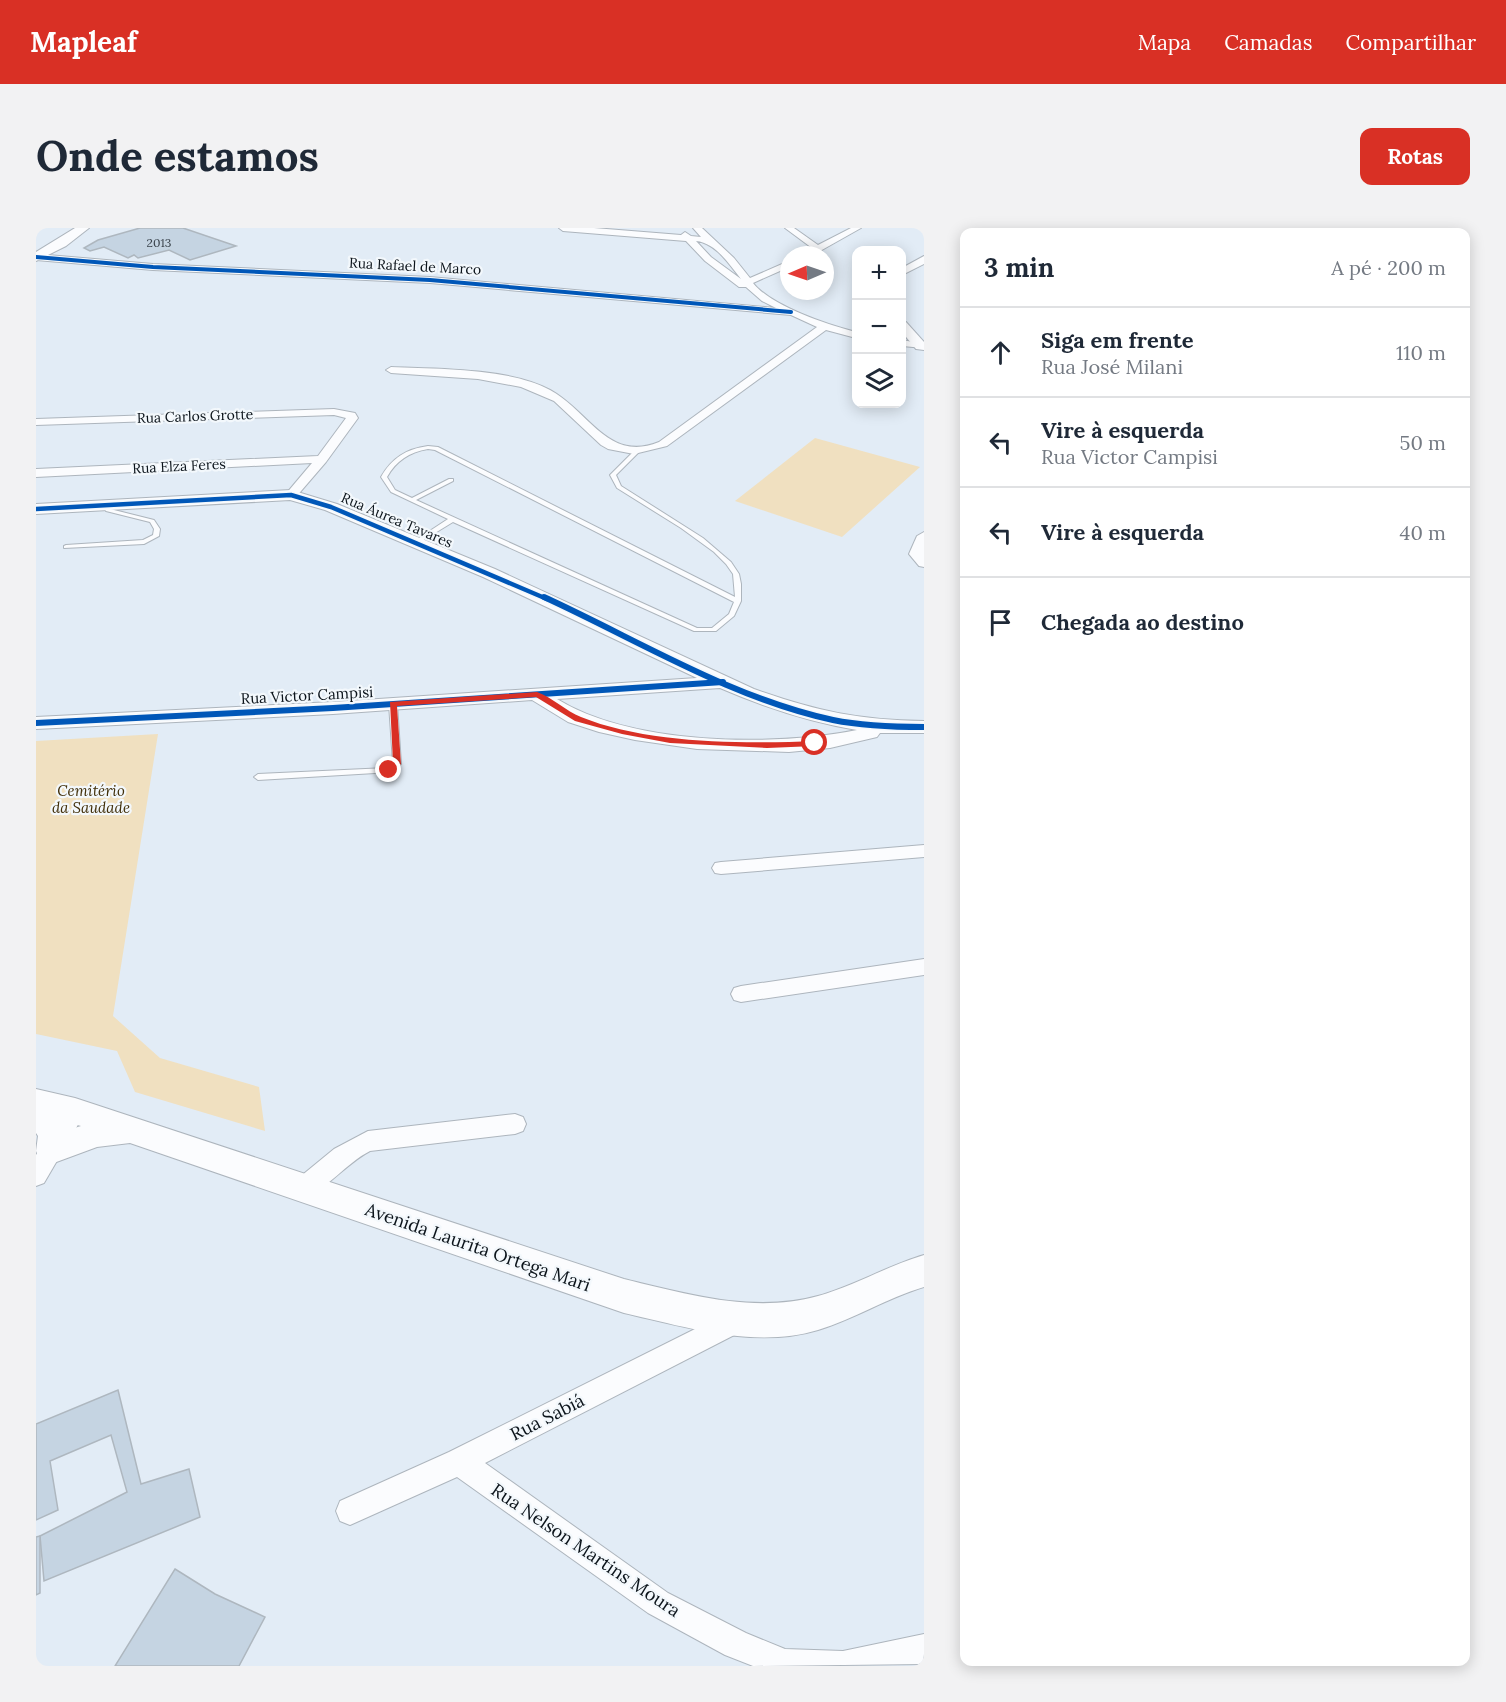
<!DOCTYPE html>
<html lang="pt">
<head>
<meta charset="utf-8">
<style>
  body { margin:0; font-family:Lora,serif; background:#f2f2f3; color:#1f2937 }
  .controls { position:absolute; right:18px; top:18px; display:grid; overflow:hidden; border-radius:12px; box-shadow:0 3px 15px #0003 }
  .controls button { width:54px; height:54px; display:grid; place-items:center; padding:0; border:0; border-bottom:2px solid #e0e1e3; background:#fff; color:#1f2937; font:30px sans-serif }
  .compass { position:absolute; left:744px; top:18px; width:54px; height:54px; border-radius:50%; background:#fff; box-shadow:0 3px 15px #0003; rotate:268deg }
  .stop { position:absolute; width:18px; height:18px; margin:-14px; border:4px solid #d93025; border-radius:50%; background:#fff }
  .stop.end { background:#d93025; border-color:#fff; box-shadow:0 2px 6px #0008 }
  .list { margin:0; padding:0; list-style:none }
  h2 { display:flex; justify-content:space-between; align-items:center; height:78px; margin:0; padding:0 24px; font-size:26px }
  h2 small { font-size:20px; font-weight:400; color:#747a83 }
  .list li { display:grid; grid-template-columns:39px 1fr auto; gap:18px; align-items:center; box-sizing:border-box; height:90px; padding:0 24px; border-top:2px solid #e0e1e3 }
  .list b { display:block; font-size:22px; white-space:nowrap }
  .list p { margin:0; font-size:20px; white-space:nowrap; color:#747a83 }
  .list em { font-size:20px; font-style:normal; color:#747a83 }
  .icon { flex:none; width:33px; height:33px; fill:none; stroke:currentColor; stroke-width:2; stroke-linecap:round; stroke-linejoin:round }
  .map { position:relative; flex:none; width:888px; height:1438px; overflow:hidden; border-radius:12px }
  header { display:flex; align-items:center; gap:36px; box-sizing:border-box; height:84px; padding:0 30px; background:#d93025; color:#fff }
  header strong { font-size:28px }
  nav { display:flex; gap:33px; margin-inline-start:auto; font-size:21px }
  .intro { display:flex; align-items:center; justify-content:space-between; box-sizing:border-box; height:144px; padding:0 36px }
  h1 { margin:0; font-size:42px }
  .button { padding:15px 27px; border-radius:12px; background:#d93025; color:#fff; font-size:21px; font-weight:700 }
  main { display:flex; gap:36px; padding:0 36px }
  aside { flex:1; background:#fff; border-radius:12px; box-shadow:0 3px 15px #0003 }
  .map>svg:first-child { display:block }
  .green { fill:#f0e0c0 }
  .building { fill:#c5d4e2; stroke:#aeb7bf; stroke-width:1.5 }
  .lines { fill:none; stroke-linecap:round; stroke-linejoin:round }
  .service-casing { stroke:#adb5bd; stroke-width:2 }
  .minor-casing { stroke:#adb5bd; stroke-width:2 }
  .tertiary-casing { stroke:#adb5bd; stroke-width:2 }
  .secondary-casing { stroke:#adb5bd; stroke-width:2 }
  .service { fill:#fbfcfe; fill-rule:evenodd }
  .minor { fill:#fbfcfe; fill-rule:evenodd }
  .tertiary { fill:#fbfcfe; fill-rule:evenodd }
  .secondary { fill:#fbfcfe; fill-rule:evenodd }
  .cycleway-far2-casing { stroke:#f3f8fc; stroke-width:5 }
  .cycleway-far1-casing { stroke:#f3f8fc; stroke-width:7 }
  .cycleway-casing { stroke:#f3f8fc; stroke-width:9 }
  .cycleway-far2 { stroke:#0057b8; stroke-width:4 }
  .cycleway-far1 { stroke:#0057b8; stroke-width:4.5 }
  .cycleway { stroke:#0057b8; stroke-width:6 }
  .route { fill:#d93025 }
  .labels { text-anchor:middle; dominant-baseline:central; stroke-width:4.5; stroke-linejoin:round; paint-order:stroke }
  .number-label { font-size:12px; fill:#3a434c }
  .far-street-label { font-size:14px; fill:#0b131a; stroke:#f3f8fc }
  .street-label { font-size:15px; fill:#0b131a; stroke:#f3f8fc }
  .park-label { font-size:15px; font-style:italic; fill:#412f09; stroke:#f3f8fc }
  .near-street-label { font-size:18px; fill:#0b131a; stroke:#f3f8fc }
</style>
</head>
<body>
<header>
<strong>Mapleaf</strong>
<nav><a>Mapa</a><a>Camadas</a><a>Compartilhar</a></nav>
</header>
<div class="intro"><h1>Onde estamos</h1><a class="button">Rotas</a></div>
<main>
<div class="map">
<svg width="888" height="1438" viewBox="0 0 888 1438">
  <rect width="100%" height="100%" fill="#e2ecf6"/>
  <g class="green">
    <polygon points="779,210 884,239 806,309 699,273"/>
    <polygon points="122,506 77,788 124,830 223,859 229,903 99,864 81,823 0,806 0,513"/>
  </g>
  <g class="building">
    <polygon points="104,0 147,0 200,18 154,32 133,22 102,30 98,27 92,30 68,19 54,23 48,20 62,12"/>
    <polygon points="82,1162 105,1256 153,1241 164,1289 8,1353 4,1308 91,1264 75,1207 14,1233 22,1282 0,1292 0,1196"/>
    <polygon points="4,1308 4,1365 0,1367 0,1309"/>
    <polygon points="139,1341 179,1366 229,1389 203,1438 79,1438"/>
  </g>
  <g class="lines">
    <defs>
      <g id="service">
        <path d="M392,218l10,1 297,150 -2,-23 -7,-10 -12,-12 -33,-24 -64,-40 -7,-13 25,-25h4v2l-23,23 5,11 82,52 28,24 8,12 2,10v17l-7,15 -18,15h-22l-241,-109 -36,22h-4v-2l35,-23 -57,-27 -10,-15c11,-19 25,-28 47,-31zM392,221l7,1 299,152 -5,12 -17,14h-15l-281,-128 37,-19v-2h-4l-37,19 -17,-8 -8,-13c9,-16 22,-25 41,-28z"/>
        <polygon points="67,276 71,276 74,281 118,292 124,301 123,308 108,316 28,320 28,318 30,317 107,312 117,307 118,301 114,294 70,283 66,277"/>
        <polygon points="354,474 360,474 361,476 365,536 356,544 222,552 218,549 222,546 351,540 357,535 353,476"/>
      </g>
      <g id="minor">
        <path d="M523,0h35l87,7 4,-3 6,4 10,1 -8,-9h9l32,30 16,20 39,-17v6l-36,16c18,23 75,42 103,49v6l-30,-8 -159,116 -33,8 -26,-5 -7,-4 -47,-44 -33,-14 -43,-8 -87,-6 -5,-3 5,-3c46,2 119,1 159,23 39,21 58,73 109,52l158,-115 -26,-12 -361,-32 -277,-13 -117,-10v-6l117,10 277,13 346,31 -14,-7 -16,-14h-7l-34,-26 -19,-20 -123,-10zM660,13c20,2 33,23 45,38l-30,-22z"/>
        <polygon points="749,0 758,0 782,17 815,0 825,0 777,27 766,27 776,20"/>
        <polygon points="866,112 888,116 888,120 866,118"/>
        <polygon points="298,181 319,185 322,190 290,234 259,270 255,271 249,267 276,235 0,249 0,241 282,228 310,190 298,187 0,197 0,191"/>
        <polygon points="888,304 888,339 883,338 873,326 881,308"/>
        <polygon points="888,617 888,629 685,646 679,645 676,640 679,635 685,634"/>
        <polygon points="888,731 888,747 705,774 698,772 695,766 698,760 705,758"/>
        <polygon points="39,874 47,876 50,883 8,955 0,958 0,927 31,876"/>
        <path d="M479,886l8,3 3,7 -3,7 -8,3 -145,17c-24,12 -42,38 -67,47l-8,-3 -4,-7 4,-7 39,-32 34,-18z"/>
        <polygon points="699,1081 708,1084 712,1093 708,1102 449,1235 632,1365 710,1405 749,1421 807,1423 888,1406 888,1436 717,1438 689,1427 612,1385 421,1249 314,1297 304,1293 300,1283 304,1273 413,1224"/>
      </g>
      <g id="tertiary">
        <polygon points="888,28 888,36 866,47 866,40"/>
        <polygon points="866,93 870,94 888,114 888,122 880,121 866,104"/>
        <path d="M255,262l46,14 158,65 259,120c62,22 104,31 170,32v12h-44l-3,4 -47,11 -41,4 -92,-3 -62,-9 -36,-8 -31,-10 -36,-22 -199,14 -297,15v-12l297,-15 364,-24 -214,-101 -158,-67 -35,-10 -254,14v-10zM684,460c44,19 89,34 137,42 -85,17 -225,15 -300,-31z"/>
      </g>
      <g id="secondary">
        <polygon points="39,0 53,0 30,18 0,33 0,24"/>
        <path d="M0,861l39,9 549,181c62,15 130,35 194,17 36,-10 69,-30 106,-41v32c-37,11 -70,32 -106,43 -63,19 -132,-3 -194,-17l-494,-170 -33,4 -46,17 -11,-4 -4,-9 2,-15 -2,-3zM27,893l18,5 -13,4z"/>
      </g>
    </defs>
    <use href="#service" class="service-casing"/>
    <use href="#minor" class="minor-casing"/>
    <use href="#tertiary" class="tertiary-casing"/>
    <use href="#secondary" class="secondary-casing"/>
    <use href="#service" class="service"/>
    <use href="#minor" class="minor"/>
    <use href="#tertiary" class="tertiary"/>
    <use href="#secondary" class="secondary"/>
    <defs>
      <polyline id="cycleway-far2" points="0,29 117,39 394,52 755,84"/>
      <polyline id="cycleway-far1" points="0,281 255,267 295,279 511,371"/>
      <g id="cycleway">
        <path d="M508,369c94,43 187,101 289,123 30,6 60,7 91,7"/>
        <polyline points="0,495 297,480 687,454"/>
      </g>
    </defs>
    <use href="#cycleway-far2" class="cycleway-far2-casing"/>
    <use href="#cycleway-far1" class="cycleway-far1-casing"/>
    <use href="#cycleway" class="cycleway-casing"/>
    <use href="#cycleway-far2" class="cycleway-far2"/>
    <use href="#cycleway-far1" class="cycleway-far1"/>
    <use href="#cycleway" class="cycleway"/>
  </g>
  <path class="route" d="M501,464c16,6 29,19 44,25 66,27 164,27 234,24l4,2 -4,3 -48,2 -97,-5 -48,-9 -47,-13 -39,-24 -139,9 4,58 -9,8 -7,-2 8,-7 -3,-61z"/>
  <g class="labels">
    <g class="number-label">
      <text x="123" y="14">2013</text>
    </g>
    <g class="far-street-label">
      <text transform="translate(379 38) rotate(3)">Rua Rafael de Marco</text>
      <text transform="translate(159 188) rotate(-2)">Rua Carlos Grotte</text>
      <text transform="translate(143 238) rotate(-3)">Rua Elza Feres</text>
      <text transform="translate(361 292) rotate(23)">Rua Áurea Tavares</text>
    </g>
    <g class="street-label">
      <text transform="translate(271 467) rotate(-3)">Rua Victor Campisi</text>
    </g>
    <g class="park-label">
      <text x="55" y="562">Cemitério<tspan x="55" dy="17">da Saudade</tspan></text>
    </g>
    <g class="near-street-label">
      <text transform="translate(442 1019) rotate(19)">Avenida Laurita Ortega Mari</text>
      <text transform="translate(511 1189) rotate(-27)">Rua Sabiá</text>
      <text transform="translate(550 1322) rotate(34)">Rua Nelson Martins Moura</text>
    </g>
  </g>
</svg>
<div class="controls">
<button>+</button>
<button>−</button>
<button><svg class="icon" aria-label="layers" viewBox="0 0 24 24"><path d="M12 4l9 5-9 5-9-5zM3 14l9 5 9-5"/></svg></button>
</div>
<svg class="compass" viewBox="-18 -18 36 36"><path d="M0-13l5 13h-10z" fill="#e53935"/><path d="M0 13l5-13h-10z" fill="#747a83"/></svg>
<div class="stop" style="left:779px;top:515px"></div>
<div class="stop end" style="left:353px;top:542px"></div>
</div>
<aside>
<h2>3 min<small>A pé · 200 m</small></h2>
<ul class="list">
<li><svg class="icon" aria-label="ahead" viewBox="0 0 24 24"><path d="M12 20V5M6 11l6-6 6 6"/></svg><div><b>Siga em frente</b><p>Rua José Milani</p></div><em>110 m</em></li>
<li><svg class="icon" aria-label="left" viewBox="0 0 24 24"><path d="M17 20v-9H6M10 6l-5 5 5 5"/></svg><div><b>Vire à esquerda</b><p>Rua Victor Campisi</p></div><em>50 m</em></li>
<li><svg class="icon" aria-label="left" viewBox="0 0 24 24"><path d="M17 20v-9H6M10 6l-5 5 5 5"/></svg><div><b>Vire à esquerda</b></div><em>40 m</em></li>
<li><svg class="icon" aria-label="arrive" viewBox="0 0 24 24"><path d="M6 21V4h12l-3 4 3 4H6"/></svg><div><b>Chegada ao destino</b></div></li>
</ul>
</aside>
</main>
</body>
</html>
